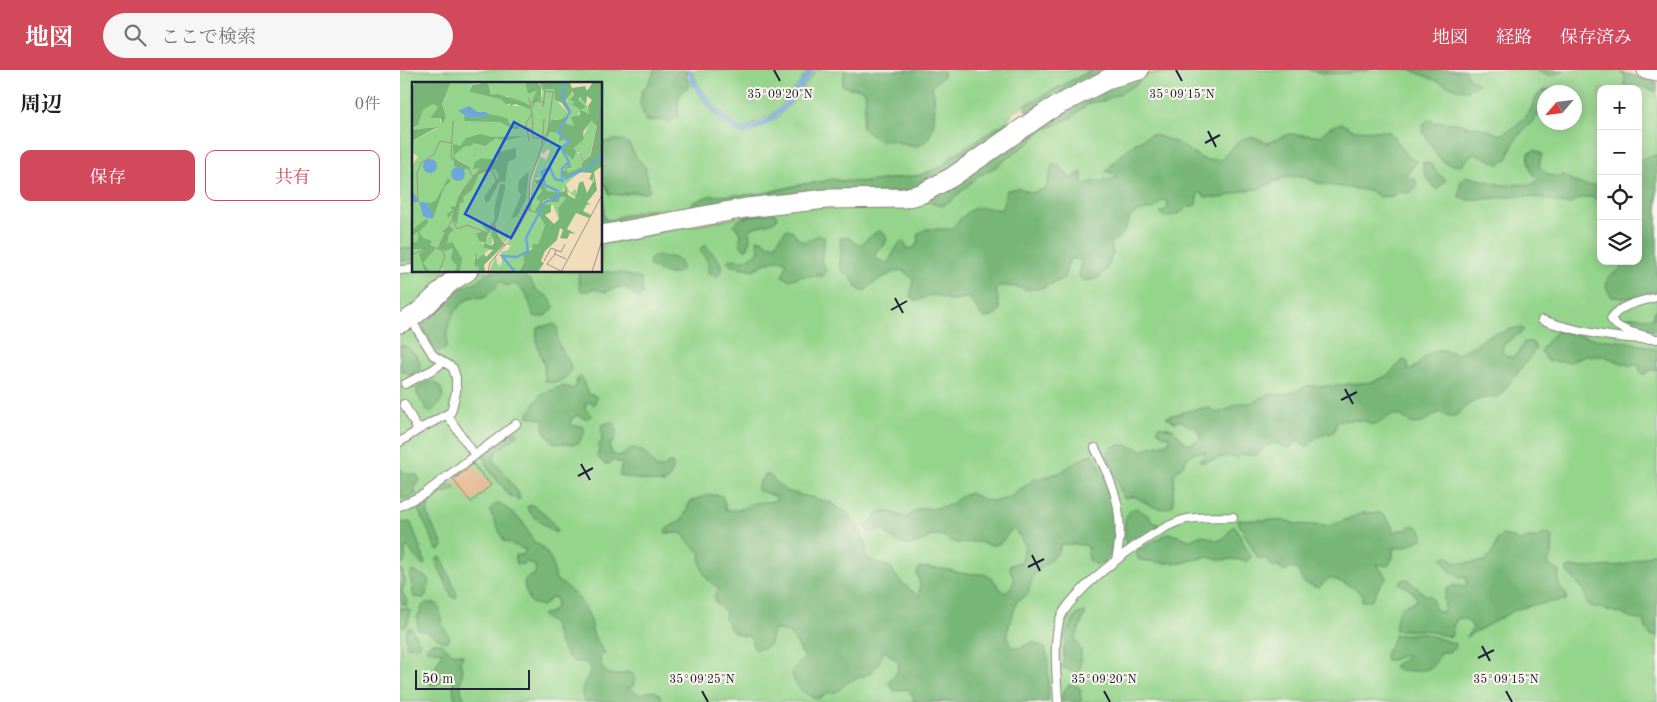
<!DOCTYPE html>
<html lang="ja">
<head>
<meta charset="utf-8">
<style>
  body { margin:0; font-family:"Old Standard TT","Noto Serif JP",serif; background:#f6f6f6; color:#202124 }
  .controls { position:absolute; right:15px; top:15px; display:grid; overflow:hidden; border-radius:10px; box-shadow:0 2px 12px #0003 }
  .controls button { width:45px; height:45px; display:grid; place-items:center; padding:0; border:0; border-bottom:1px solid #e0e0e0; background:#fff; color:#202124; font:25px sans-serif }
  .compass { position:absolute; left:1137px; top:15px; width:45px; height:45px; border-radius:50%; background:#fff; box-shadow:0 2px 12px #0003; rotate:242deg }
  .scale { position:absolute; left:15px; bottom:12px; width:115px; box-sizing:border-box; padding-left:5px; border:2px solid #22223b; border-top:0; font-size:14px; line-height:18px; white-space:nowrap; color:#22223b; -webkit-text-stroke:4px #fbf7ec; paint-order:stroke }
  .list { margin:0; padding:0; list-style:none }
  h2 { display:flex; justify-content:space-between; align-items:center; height:65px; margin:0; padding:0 20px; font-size:21px }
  h2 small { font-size:16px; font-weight:400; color:#757577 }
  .actions { display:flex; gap:10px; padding:15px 20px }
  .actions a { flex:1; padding:11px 0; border:1px solid #d1495b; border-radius:10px; text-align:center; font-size:18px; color:#d1495b }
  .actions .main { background:#d1495b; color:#fff }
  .icon { flex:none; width:28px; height:28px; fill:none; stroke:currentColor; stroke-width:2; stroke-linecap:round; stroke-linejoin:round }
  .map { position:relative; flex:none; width:1257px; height:632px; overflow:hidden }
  header { display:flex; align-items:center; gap:30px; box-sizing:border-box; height:70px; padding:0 25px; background:#d1495b; color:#fff }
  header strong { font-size:24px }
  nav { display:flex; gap:28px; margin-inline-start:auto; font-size:18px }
  .search { width:350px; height:45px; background:#f6f6f6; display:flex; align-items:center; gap:12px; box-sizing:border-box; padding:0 18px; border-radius:28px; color:#757577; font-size:19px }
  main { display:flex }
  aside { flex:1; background:#fff }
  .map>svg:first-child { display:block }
  .green { fill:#94d48b; stroke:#5b7b63; fill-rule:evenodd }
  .forest { fill:#77b677; stroke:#4c6c59 }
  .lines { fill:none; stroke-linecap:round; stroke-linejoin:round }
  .stream { stroke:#6ca7dc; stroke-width:4.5 }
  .building { fill:#e5b38c }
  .service-casing { stroke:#8a807c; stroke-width:10 }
  .tertiary-casing { stroke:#8a807c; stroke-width:21 }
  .service { stroke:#fff; stroke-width:8 }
  .tertiary { stroke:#fff; stroke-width:19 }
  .ticks { fill:none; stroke:#22223b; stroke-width:2 }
  .inset-river { fill:none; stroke:#6ca7dc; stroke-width:2.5 }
  .inset-road { fill:none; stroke:#9e9288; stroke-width:1 }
  .view { fill:#1d4ed8; fill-opacity:0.15; stroke:#1d4ed8; stroke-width:2.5 }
  .inset-edge { fill:none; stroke:#22223b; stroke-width:2.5 }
  .ticks-label { font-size:12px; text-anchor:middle; fill:#22223b; stroke:#fbf7ec; stroke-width:4; stroke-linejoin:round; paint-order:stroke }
</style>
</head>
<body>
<header>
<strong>地図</strong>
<div class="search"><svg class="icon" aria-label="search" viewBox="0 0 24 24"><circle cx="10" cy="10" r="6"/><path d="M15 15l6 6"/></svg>ここで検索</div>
<nav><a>地図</a><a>経路</a><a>保存済み</a></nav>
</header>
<main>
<aside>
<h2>周辺<small>0件</small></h2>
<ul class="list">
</ul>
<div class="actions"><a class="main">保存</a><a>共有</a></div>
</aside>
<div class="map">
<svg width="1257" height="632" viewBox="0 0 1257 632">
  <rect width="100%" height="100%" fill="#fbf7ec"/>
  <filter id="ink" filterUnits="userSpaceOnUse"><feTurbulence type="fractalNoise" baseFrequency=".02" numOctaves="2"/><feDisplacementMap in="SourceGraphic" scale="10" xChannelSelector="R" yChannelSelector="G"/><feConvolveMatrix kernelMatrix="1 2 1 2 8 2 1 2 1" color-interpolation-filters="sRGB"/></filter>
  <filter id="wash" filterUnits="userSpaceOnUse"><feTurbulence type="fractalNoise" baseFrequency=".0096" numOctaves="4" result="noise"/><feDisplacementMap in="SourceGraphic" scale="20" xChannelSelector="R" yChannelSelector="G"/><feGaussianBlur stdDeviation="1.12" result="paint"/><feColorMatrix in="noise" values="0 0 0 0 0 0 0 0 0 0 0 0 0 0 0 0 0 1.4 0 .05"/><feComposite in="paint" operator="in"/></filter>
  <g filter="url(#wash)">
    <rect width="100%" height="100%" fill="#f1ddbc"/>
    <g class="green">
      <path d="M0,0h255l-5,12 -8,9 -2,13 6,17 14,-1 10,2 8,-6c0,-13 -2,-22 11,-30l-4,-16h1l1,7c13,16 38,61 61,57l30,-17 14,-15 24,-32h29l-3,15c7,5 15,2 23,5 2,13 -2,25 -3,38l20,13 9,-1 17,6 21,-9c6,-18 8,-32 3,-50l11,-11v-6h149l-78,41 -8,11 -54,34 -8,9 -23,10 -54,7 -25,-1 -10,-2 -10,3 -19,2 -43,10 -25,1 -41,7 -5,5 -12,3h-33l-23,6 -8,4 -9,-1 -3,-37 21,13c9,-3 19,-1 28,-5l-5,-23 -10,-11 -6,-12 -28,-1v-59h-187v165l-14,-1z"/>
      <path d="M292,0h117l-22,29 -14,15 -28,14 -5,1c-13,-10 -45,-43 -48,-59z"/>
      <path d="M765,0h445l47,12v620h-1257v-441l14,-1v11h187v-27l373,-73 147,-89zM1201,19h37v172h-37zM1144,22h30v30h-30z"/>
    </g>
    <g class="forest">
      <path d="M255,0h30l4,16c-13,8 -11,17 -11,30l-8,6 -10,-2 -14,1 -6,-17 2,-13 7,-9z"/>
      <path d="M445,0h98v6l-11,11c4,16 6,56 -16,59 -9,1 -15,-3 -23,-5 -4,-1 -8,1 -11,0 -7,-2 -14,-9 -20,-13 1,-13 5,-25 3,-37 -8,-5 -16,-1 -23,-6z"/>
      <polygon points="692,0 714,0 630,44 624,39 629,33"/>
      <polygon points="765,0 804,0 779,4 752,4"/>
      <path d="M908,0h62c-20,4 -41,6 -62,0z"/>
      <polygon points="1010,0 1065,0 1068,7 1078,14 1068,20 1057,19"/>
      <path d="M1135,0h29c-11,8 -17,6 -29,0z"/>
      <polygon points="1221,2 1257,12 1257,22 1244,17 1224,15 1225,7"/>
      <polygon points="741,7 738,13 723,22 703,31 692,32 681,39 671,48 639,62 632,71 620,79 594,98 578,106 550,132 541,136 524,131 646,51 721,12"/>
      <path d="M1151,19l7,1v2h-14c0,28 -13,27 -27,46 -5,6 -7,14 -10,22l-8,4 -19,-9 -8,-1 -10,11c-21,1 -24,-8 -33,-24 -4,-8 -7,-7 -6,-17l6,-4 5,2 22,1 16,4h7l21,8c9,-5 19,-11 26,-19 11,-12 6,-25 25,-27z"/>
      <polygon points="606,52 612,54 609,59 545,104 514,120 290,141 289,137 294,132 309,126 360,124 403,114 422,112 432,109 442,111 467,112 521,105 544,95 552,86"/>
      <path d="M941,53l12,7 36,1 8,10 10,16 10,4 -11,15 3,3 5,-1 3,6 -2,6 -6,3 -10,-1 -7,4 -12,1 -10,-6 -49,-7 -20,-8 -17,2 -26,11 -16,2 -20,7 -17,-1 -5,-5 -3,4 -1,9 -9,2c-6,7 -13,8 -22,10l-5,-4 8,-5 -1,-7 -5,-1 -8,9c-5,1 -11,1 -16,3 -10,4 -10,10 -13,19 -3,6 -9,9 -15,12l3,9c-6,18 -9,28 -30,29l-4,-5 2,-15 -6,-3 -6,2 -5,18c-12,6 -26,13 -39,11 -9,-1 -16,-4 -25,-3l-4,4 4,21c-19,17 -20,0 -30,-13 -6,-1 -9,1 -15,2 -9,2 -15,-6 -24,-5 -4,1 -10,4 -15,6l-6,-5c3,-10 6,-19 -6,-24 -3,-2 -3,-2 -7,-1 -2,0 -24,12 -25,13 -4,4 -5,6 -10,7l-5,-3 -7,-12 -8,-5 -3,-7 2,-11 -1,-15 7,-1c4,2 7,6 10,7 9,3 22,-26 30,-5l-3,7 -6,3 -3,5 1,5 11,4c6,-7 8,-16 15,-22l3,2 2,5 6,1 5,-7v-8l8,-5h25c21,-21 18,-25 50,-19l6,-20 12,-2 13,5 14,-5 6,-23 6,-1 13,15 11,-7v12l35,-6 -5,-5 -6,-2c14,-16 27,-28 46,-37l21,7 32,19h16c15,-17 22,-31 46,-17l22,-9 31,2 9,-8z"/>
      <polygon points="214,70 223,70 229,74 235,86 245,97 250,121 245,123 232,122 222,125 209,124 206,115 201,112 201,73"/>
      <path d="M1135,80l7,4 -3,12c8,9 13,12 24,9 13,8 23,14 38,8v19c-12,-9 -21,-4 -33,3l-26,-7 -20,-2 -56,4 -7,-4 2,-15 5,-5 36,9 31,-1 5,-5c-9,-8 -10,-14 -9,-26z"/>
      <path d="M1257,85v136c-17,8 -27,8 -45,6l-6,-10 2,-10 13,-8 2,-8h15v-99l8,-5z"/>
      <path d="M1023,92l8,2 6,9 9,7 -9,10c-7,-8 -16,-17 -14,-28z"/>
      <polygon points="201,127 204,133 204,149 213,150 221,146 254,140 253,147 201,159"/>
      <path d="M374,143l3,3v3c-11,9 -21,3 -28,13l1,6 -2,10 -4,1c-5,-4 -4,-10 -3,-16l-8,-8c10,-10 27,-10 41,-12z"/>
      <path d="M387,159l6,2 5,8 6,3 15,-7 6,3 -4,22 5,10 -3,6h-20l-14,4 -7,-4 4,-9v-6c-13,-4 -23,4 -33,9l-23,-5 -3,-4 3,-2 14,1 13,-6 2,-5 -2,-10 6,2 5,4h7c4,-5 6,-11 12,-16z"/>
      <path d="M303,176h3c7,8 24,21 10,31l-8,-4v-11l-8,-12z"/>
      <polygon points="0,178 14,179 14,190 0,191"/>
      <path d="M254,186l16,1 7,2 4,5v6c-8,9 -22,1 -31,-4l-1,-5z"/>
      <path d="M94,201h31l-3,4c4,3 8,5 10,8 3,5 1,4 5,7 8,8 13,3 17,18 -8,7 -10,11 -21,8 -2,-11 -7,-28 -19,-32l-8,2 -6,-5c-6,12 -16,19 -29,16 -12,7 -23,22 -24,36 0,7 1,10 -2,16l-7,3c-5,-8 -17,-21 -15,-31 3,-12 41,-37 53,-39l5,-5z"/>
      <path d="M179,201c21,0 42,0 62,8l2,16 -5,3 -6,-4 -5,-6 -8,-1 -13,5 -13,-3 -4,2h-8l-3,-12z"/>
      <path d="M1257,239v20l-3,1 -28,-3 -1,-2 -1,-6c9,-5 20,0 30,-1v-6z"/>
      <path d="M152,254l5,2c2,6 -1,13 2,19 5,12 21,22 4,34 -6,4 -11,4 -18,2l-1,-16 -7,-21v-15l3,-2z"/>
      <path d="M1115,258h7l2,2 -21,15 -1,6 4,5 7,1 6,-4 5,-11h8l4,7 -37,48c-10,0 -19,1 -28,6 -13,8 -14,20 -31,9l-19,11 -7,1c-6,-2 -10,-8 -17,-9 -10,-2 -13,8 -21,9 -5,2 -7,-2 -11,-3 -5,-1 -23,-1 -28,1l-3,10 -17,5 -8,8 -4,2 -5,-5h-4l-3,4 -6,2c-7,-5 -15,-6 -23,0 -2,1 -4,5 -6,6 -4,3 -11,1 -16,0l-4,4 -11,-2 -24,6 -4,-1 5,-4 1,-5c-17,0 -13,3 -23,14 -2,3 -6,4 -8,8l-1,31c-13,10 -27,-3 -39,-9l-7,2 -4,-1c-6,-14 -9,-29 -16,-42 3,-14 25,-11 35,-4 9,-7 18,-4 28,-10v-4l-9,-3 -4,-5 2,-3 14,3c11,10 11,21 28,10l-5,-13h-7l-8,-5 -7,1 -8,-5 30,-8 14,-1 6,5 8,-2 15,-8h12l15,-8 21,-1 21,-8h18l47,-4 15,-7 15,-15 5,2v9c13,-4 17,-20 29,-21 7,-1 14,2 21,4 6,-5 13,-6 19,-10 9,-7 14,-12 26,-11l3,-3z"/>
      <polygon points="1157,261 1197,269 1229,272 1257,279 1257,300 1250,300 1243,305 1239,299 1240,295 1230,296 1204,286 1186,286 1170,292 1148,291 1141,281 1144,275"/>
      <polygon points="0,275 9,278 12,282 17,285 21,299 17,304 10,305 0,299"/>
      <path d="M181,307l8,17 7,2v3l-2,6 -4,-3 -4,1 -1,6 7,7 -7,3 -8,-4 -6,4v7h11l3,5 -6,12 -5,1 -20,-1c-3,-5 -8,-8 -11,-14l2,-9 -18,-4 14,-22 22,-8 12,3 2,-10z"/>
      <polygon points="29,312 35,312 41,318 43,326 39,334 32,341 28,341 17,324 17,318"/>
      <path d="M213,351c4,6 4,15 0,22l-4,1 3,10c13,5 11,-1 20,-6 15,1 16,12 25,20l8,-1 3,-4h4c3,7 -2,15 -8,20l-34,-5 -11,-3 3,-11 -9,-4 -4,4h-5l-7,-8 2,-6v-6l3,-3 -1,-12 1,-4z"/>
      <path d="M113,362h4l1,2c-8,11 -20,10 -25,25l25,33 2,7 -1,1 -9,-4 -21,-26 -6,-15 2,-4z"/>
      <path d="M692,384c6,5 8,14 11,21 10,25 20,53 8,79 -3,6 -14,14 -20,8 -3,-3 -3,-10 -3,-15l-2,-2 -25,-1 -2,8 -26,23 -5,19 -11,7 -10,32 3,13 9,2 14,-6 12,6 3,10v44h-135l1,-4 -6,-9 -14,2 -5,-8c6,-8 11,-12 9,-22l-14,-10 -5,11 -8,11 -23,9 -12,10h-6l-13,7c-13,-5 -25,-14 -25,-29l13,-12c-9,-15 -12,-29 -32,-28l-3,14 -6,4 -9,1 -2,-2 -3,-11h-7l-10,-4 -8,-13 1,-7 -10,-9 -2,-6 4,-6v-4c-13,-6 -20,-21 -17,-34l-11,-9 -8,-11h-16l-1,-3 18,-11 7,-17c10,-5 20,-9 32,-6l3,7v7h14l15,-7 20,-2 3,-4 -19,-7c-1,-7 2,-10 7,-15h4l17,16 43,11 19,11 15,24 4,10 -3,6 3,6 23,8 8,12 21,18 1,-12 -3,-12 3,-6c7,1 16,1 23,2 8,1 15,4 23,5 7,0 14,-1 20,1 10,3 11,14 20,18l8,-11 -4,-14v-3l11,-3 4,-16 -5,-9 -6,-8c-8,3 -8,12 -16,15 -8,3 -15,-2 -23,-2 -6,-1 -13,2 -19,1 -6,-2 -11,-8 -17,-8 -13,-1 -21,14 -36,9 -9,-2 -15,-10 -22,-15l-6,3h-7l-2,-7 15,-14c10,-1 16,5 26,6l8,-6 10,-4 5,2 20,-4 13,-10 7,-2 17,8h12l11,-4 23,-17 26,-7 27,-17z"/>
      <polygon points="0,399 7,404 17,405 20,410 14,417 16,424 12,427 0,429"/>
      <path d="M47,414l7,2 1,3c-7,3 -17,5 -22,10 -15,13 6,34 10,47l-2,3 -4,1c-4,-5 -3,-7 -5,-12 -4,-10 -12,-20 -14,-31l5,-8z"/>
      <path d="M97,434h4l5,4 16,13 11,20 9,6 6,8 4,6 4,19c16,9 32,26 36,45 0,3 0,6 1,8 2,8 8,13 12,20l-5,4c0,15 12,23 26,15l7,2 2,5 -2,7 -5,2 12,7c11,-5 19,-7 23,7h-77c-17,-15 27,-42 -13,-40l-6,-6 -7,-12 -7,-20 -11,-8 1,-2c10,-1 15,-5 13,-16l-4,-1 -9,9 -12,-3 -6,-14 -1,-7 2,-4 8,-3 2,-5 -1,-4 -7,-4 -6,2h-6l-1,-7 2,-2h6l3,-5 -22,-9 -14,-30 2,-4z"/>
      <path d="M130,435c11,2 21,16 27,24v3h-3l-20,-15 -5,-5 -2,-5z"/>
      <path d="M736,438l13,8 2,5 11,5 -36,21c0,-13 -6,-34 10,-39z"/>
      <path d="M963,443h16l6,2c4,8 9,10 8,19l5,-4h9l2,-4c8,-2 11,2 14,8l-1,5c-13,5 -15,10 -29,9v10l-5,8 -12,-2 10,13c-1,5 -5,6 -7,10 -5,9 -4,15 -18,14l2,-6c-7,-7 -24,-15 -34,-17l-8,8 -3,2 -15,-6 -6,-13 -6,-2 -6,4 -5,-2 -1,-3h-7l-3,-4v-3l-11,-1 -21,-38h36l14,1 9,3 33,2z"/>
      <path d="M9,452l2,1 14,39 -1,3 -4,-2 -13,-17c-4,6 0,11 -3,17l-4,1v-41z"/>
      <polygon points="834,455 851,487 847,491 832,489 822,490 805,487 782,493 766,493 739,490 736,483 738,480 769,463 790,470 802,465 818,471 824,468"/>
      <path d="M1143,464h6l4,4 -1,17 -3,5 -1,5 11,6c-2,14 0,15 8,25l-1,4 -33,5 -18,5 -49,27 7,-9c-4,-7 -7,-10 -15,-10l-4,6 -3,13 -27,-7h-29c3,-19 1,-22 20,-28l2,-3 -3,-6 -15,-10 3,-3 5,-1 17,15 7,2 5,14 6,2 3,-4 -1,-10 3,-9 8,-4 9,2 3,-3v-6c-14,0 -19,-9 -25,-20l5,-2 10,7c4,-1 7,1 12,0 6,-1 10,-1 16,-2l8,-9 5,-13 4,-4 12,3 5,3 10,-3h9z"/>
      <path d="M1257,482v84h-6l-5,-8 -2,-8h-6l-16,-6 -34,-9 -2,-4c2,-14 -15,-20 -20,-32l4,-2 18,1 36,-3z"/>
      <polygon points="39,487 42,488 57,525 55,529 52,527 37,493 37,489"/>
      <polygon points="0,498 3,501 3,506 6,511 2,521 8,534 6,536 3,534 0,526"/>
      <polygon points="12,501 26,507 29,511 26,525 23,528 14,527 10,506"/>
      <path d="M26,533h10c6,6 4,17 8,25 2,4 5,6 6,11l-6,3 -16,-10 -10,-2 -1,-14 3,-2 2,-8z"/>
      <polygon points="0,538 8,539 11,542 7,555 3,557 0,554"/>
      <polygon points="683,542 686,542 675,569 681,580 680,599 678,603 663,598 665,564 677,545"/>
      <polygon points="8,558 11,558 20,573 19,576 6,577 7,572 5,567"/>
      <path d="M1022,563l34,11 -1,4 -7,4h-8c-6,19 -15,19 -31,19 -8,0 -9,0 -15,-5l14,-10 -1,-2 -16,6h-5l-1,-6 9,-16v-3z"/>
      <path d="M31,573h9l12,10 10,1 1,3 -3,4c0,4 3,8 2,12 -1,12 -3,19 5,29h-9c-8,-8 -3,-17 -5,-26h-4l-1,4h-7c-4,5 -6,6 -12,4l-1,-5 8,-7v-7l7,-13 -16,-2v-3z"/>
      <polygon points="669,615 674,615 680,618 681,632 662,632 662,623"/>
    </g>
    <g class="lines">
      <path class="stream" d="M289,0c3,16 38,58 55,62 9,-5 20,-8 28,-14 16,-12 28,-32 40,-48"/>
    </g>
    <g id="blocks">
      <polygon class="building" points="73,394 91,415 71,432 53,410"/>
    </g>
  </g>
  <g filter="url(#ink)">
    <use href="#blocks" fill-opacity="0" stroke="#8a807c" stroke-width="1"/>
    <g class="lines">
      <defs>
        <g id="service">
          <polyline points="0,200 14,199"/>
          <path d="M1142,250c37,12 76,20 115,19"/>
          <path d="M1249,267c-12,-4 -31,-6 -38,-18 9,-15 31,-18 46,-22"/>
          <polyline points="5,314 34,299 43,292"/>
          <polyline points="4,334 18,360"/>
          <polyline points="47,345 75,385"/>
          <polyline points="0,372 18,360 51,342 56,322 56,308 53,298 33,285 10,248"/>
          <path d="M695,378c20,39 31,67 21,112"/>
          <polyline points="0,436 24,424 116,354"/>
          <path d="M658,632c-1,-25 -5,-56 1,-80 7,-29 94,-94 124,-102 15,-4 34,-2 50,-3"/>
        </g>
        <g id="tertiary">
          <polyline points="1247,0 1257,2"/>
          <polyline points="201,165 346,138 426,129 504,128 521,124 552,107 649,40 710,8 739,0"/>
          <path d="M0,253c20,-7 35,-28 51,-41 5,-4 11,-7 17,-11"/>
        </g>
      </defs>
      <use href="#service" class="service-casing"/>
      <use href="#tertiary" class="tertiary-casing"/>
      <use href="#service" class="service"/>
      <use href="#tertiary" class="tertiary"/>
    </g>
  </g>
  <path class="ticks" d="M374,0l6,11M776,0l6,11M808,61l8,16M805,73l15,-8M495,228l8,15M491,240l16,-9M945,319l8,15M941,330l16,-8M181,394l9,16M178,406l15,-8M632,485l8,16M628,497l16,-8M1082,576l8,15M1078,588l16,-8M302,621l6,11M704,621l6,11M1106,621l6,11"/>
  <g transform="translate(12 12)">
    <rect width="190" height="190" fill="#f1ddbc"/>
    <path d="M39,0h29l-9,3 -2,7 31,7 7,6 23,2 -23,-11 -16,-1 -3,-13h37l3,12 8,-5 5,10 2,-7 -7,-10h5l13,7 3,12 12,13 -3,-11 4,-10 4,-1 -4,8h8l-7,4 12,6 -5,-10 4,-3 8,15 -2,3 -8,-4 -6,15 -9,-3 1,-8 -4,4h-8l-9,22 5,-9 8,1 1,9 5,-2 -4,-5 8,8 -7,4 7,8 5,1 1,-8 9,-10 7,-17 7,4 -7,31 -6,4 -5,-8h-2l7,10 -2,6 -14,5 -2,-4h4l-1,-6 -8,6 2,10 7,-6 10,-1 -14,12 4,9 6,-4v9l-13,-10 1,4 -17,-1 -6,-13h-4l-3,4 8,9 -5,6 3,6 -6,9 -4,-3 2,-28 8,-25 6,4 4,-9 -2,-2 -5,5 -1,-3 -12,28v24l-15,29 -11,11 -10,-9 -3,12 -5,-4 3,-6 -13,-2 2,6 15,10h-5l-8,8 -6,-1v7l3,4 2,-3 -1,7h-35l-1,-4 -2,4h-28v-107l6,-8 -6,-5 1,-11 25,-13 -25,3 -1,-3 6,-3 5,-16 10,-5 5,3 -8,11h10v4l6,-6 -4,-12zM148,114l6,2 -8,10 1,12 -6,-15h-9l3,-4 12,1zM116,129l10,3 7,11 -7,19 -15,9 1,8 -5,11h-30l7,-17 1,8 3,3 2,-4 -1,-10 7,-2 3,-5h-4z" fill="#94d48b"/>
    <path d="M3,0h36l-9,22 4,12 -3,7 -3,-5h-10l8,-11 -5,-3 -10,6 -5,15 -6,3v-38zM76,0l3,13 7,-1 23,7 8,4 2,4 -16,-5 -5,2v-3l-3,2 -7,-6 -31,-7 3,-7zM113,0h11l5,5v13l-5,-7 4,7 -9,4 6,-14 -9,4zM129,0l29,1 2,5 13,-2 2,5 6,-9h9v84l-8,6 3,18 -10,12 4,3 -4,-1 -4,7 8,4 -2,3 -13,-5 -9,16 9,5 -6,-1 -3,6 -7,-1 3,-8 -3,-2 -3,12 -12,11 -4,10 3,2 -6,9h-19l5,-10 -1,-8 9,-5 1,-5h5l7,-19 -7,-11 -10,-3 4,-20 -1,18 3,3 6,-10 -4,-4 6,-7 -8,-10 8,-3 5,13 17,1 2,-5 2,8 7,4 4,-16 4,-2 4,12 7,-13 -1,-4v5l-4,-2 3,-6 -16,-1 -13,6 -2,-4 9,-12 1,6 -5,1 2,4 14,-6v-4l9,-7 6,-30 -6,-5 -8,11 1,7 -10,9 2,4 -3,8 -12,-11 8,-7 -8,-7 3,5 -5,2v-9l-9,-1 -8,16 9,-28 11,-1 4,-4 -1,8 9,3 -3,-9 9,-2v-5l9,4 -1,-8 4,-6 -5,-4 -1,8 -6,-7 -2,3 8,7 -5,3 -10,-6 4,-2 -5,-2 4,-6 -2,-3 -7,11 4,12 -7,-11 -7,-3 -1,-11h-9zM148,114l6,2 -8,10 1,11 -5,5 -9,-9 6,-3v-8l-7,1 -1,-4 7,-3 -3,4h12zM77,32l18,4 4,8 6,-1 9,1v4l-7,-4v3h-5l-14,-7 -35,-1 -1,-3 1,-3 8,3zM26,45l-24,13 -2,6v-16zM68,52l12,3 32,-1 -20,5 -8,-3 -11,8 -12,-3 -2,3h-6l-11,9 2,5 15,8 -9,2 -8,-4 -1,-22 7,2 6,-8zM104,66v10l-8,4 -3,20h-6l-10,19 -3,2 -2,-6 15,-21 -4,-7 -16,5 -7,16 -9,7 1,5 -4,1 -3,21 -5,-6 2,-7 -6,7 -1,-4 6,-4 -3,-3 6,-1 2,-9 22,-29 -7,1 2,-7 6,-4 16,2 1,-8zM117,89l-3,28 -7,14 -2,3 -6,3 10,-24 -3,-5 1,-10zM36,96l3,3 -7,6 -10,29 -7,-14 -7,-1 11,2 5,-3zM88,102h5v5l-7,29 -10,14 -7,-7 8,2 6,-8 -1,-9zM15,136l1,5 -9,9 4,6 9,3 -2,4 5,4 -12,14 6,8 -4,1 -6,-18 6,-5h-13v-6l5,-1 2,-6 -2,-4 -5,4v-6zM37,144l5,4 -5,4 -2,10 5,-2 10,16 -2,14h-6l3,-6 -6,-7 2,-11 -8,3 -6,-3 6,-16h-3zM81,146l11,17 -20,20 1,7h-7l1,-7 -2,3 -3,-4 2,-13 1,8 7,-5 2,3 7,-7 -10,-3 2,-4 -6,-2 -3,-7 7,-3 5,3 -2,9 5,3 3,-3 -3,-12z" fill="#77b677" fill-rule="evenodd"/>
    <path d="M57,24l8,6h9l3,3 -19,3 -12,-7zM11 84a7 7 0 1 1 14 0a7 7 0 1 1-14 0ZM39 92a7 7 0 1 1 14 0a7 7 0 1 1-14 0ZM0,109l8,11 7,1 7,13 -2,3 -9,-3 -4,-15 -7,2z" fill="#6ca7dc"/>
    <path class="inset-river" d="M152,97l27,-13 11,-11M103,190l-13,-16 15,1 11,-6 -2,-13 12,-23 7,-13 15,-6 -2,-5 -13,-6 -3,-13 8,-4 5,11 7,2v-12l7,-7 -8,-14 8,-6 -11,-9 12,-21 -8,-16 3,-14"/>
    <path class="inset-road" d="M128,0l5,9 8,1 -5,39 -6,11M117,16l3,16 -6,9 3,18M120,25l4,-7 9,3M131,25l2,-16M41,39l-2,37 17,10 5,9 -9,11 -12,30 5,11 10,-4 21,8 9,-13M120,46l1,10h8M116,47l5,-2 -1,-13M167,71l5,8 7,-5 11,-50M61,94l13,-7 7,3 4,10 -2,8M6,120l-1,-29 4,-10 13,-9 6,-13 11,2M80,145l3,-2 2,13 8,7M153,162l-4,8 -5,-2 -1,4 11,5M26,166l14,-28M143,172l-8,10 14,7M0,173l18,-9 12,4 3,6 -6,16M132,179l7,-13 5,2M76,190l2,-9 26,-31 13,-24 1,-28 12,-34 2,-27M149,190l41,-77M180,190l10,-32"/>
    <path class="view" d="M102,40l46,25 -49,91 -46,-24z"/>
    <rect width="190" height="190" class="inset-edge"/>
  </g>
  <g class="ticks-label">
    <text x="380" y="28">35°09'20"N</text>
    <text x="782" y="28">35°09'15"N</text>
    <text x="302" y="613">35°09'25"N</text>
    <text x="704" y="613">35°09'20"N</text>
    <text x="1106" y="613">35°09'15"N</text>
  </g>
</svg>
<div class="controls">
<button>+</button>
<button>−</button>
<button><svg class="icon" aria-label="locate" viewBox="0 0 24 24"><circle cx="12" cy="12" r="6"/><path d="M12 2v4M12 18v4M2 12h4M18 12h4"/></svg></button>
<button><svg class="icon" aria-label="layers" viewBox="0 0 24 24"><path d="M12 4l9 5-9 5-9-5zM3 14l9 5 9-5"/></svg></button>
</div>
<svg class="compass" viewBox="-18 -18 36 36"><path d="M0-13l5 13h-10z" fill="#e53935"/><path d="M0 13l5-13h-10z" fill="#757577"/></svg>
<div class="scale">50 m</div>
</div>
</main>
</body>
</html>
